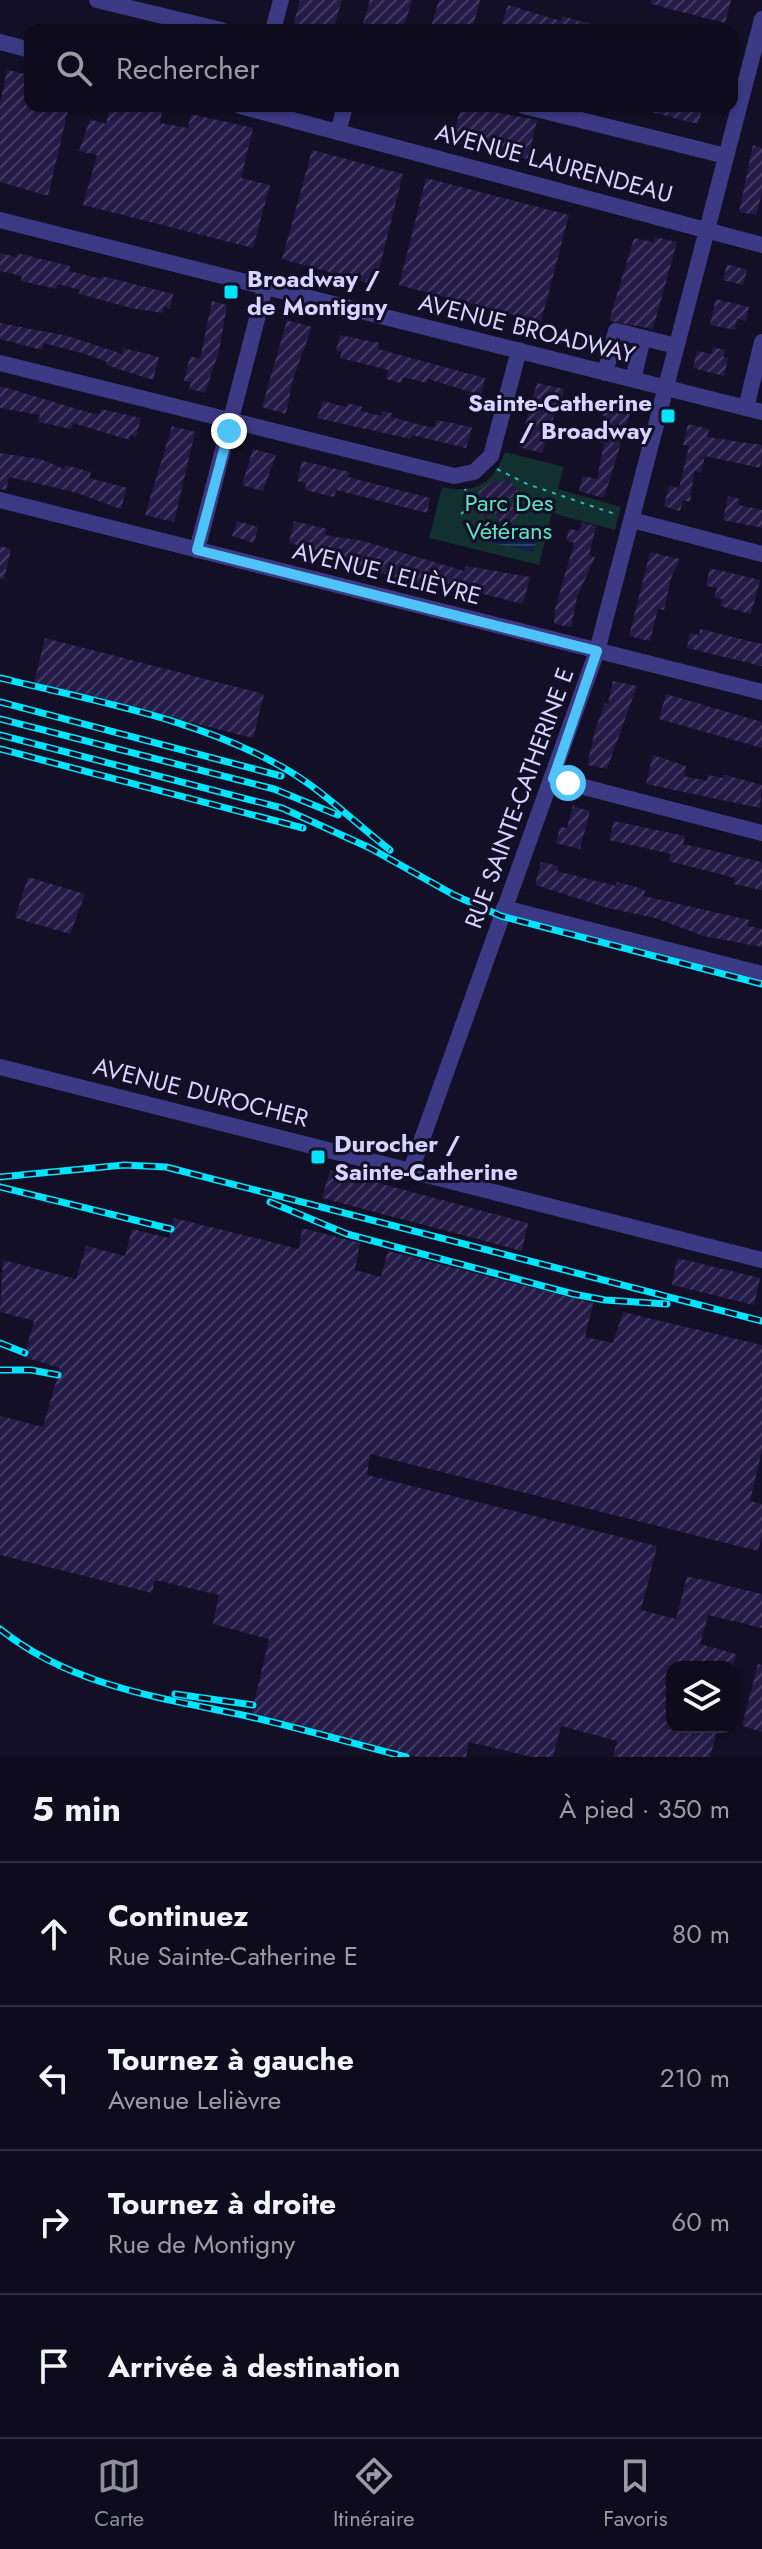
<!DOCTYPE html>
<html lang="fr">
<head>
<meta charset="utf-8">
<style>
  body { margin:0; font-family:Jost,sans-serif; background:#1c1929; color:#f1f3f6 }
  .controls { position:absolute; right:24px; bottom:24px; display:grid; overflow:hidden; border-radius:16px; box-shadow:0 2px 6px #0004 }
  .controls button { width:72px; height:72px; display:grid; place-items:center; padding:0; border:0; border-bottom:2px solid #2e2b3b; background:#0e0b1c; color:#f1f3f6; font:40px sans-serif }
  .stop { position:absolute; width:24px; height:24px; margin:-18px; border:6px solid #4fc3f7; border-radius:50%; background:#fff }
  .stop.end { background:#4fc3f7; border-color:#fff; box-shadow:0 2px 8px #0008 }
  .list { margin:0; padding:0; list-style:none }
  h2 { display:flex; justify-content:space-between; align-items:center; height:104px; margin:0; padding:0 32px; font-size:34px }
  h2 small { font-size:26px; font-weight:400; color:#9b9ba3 }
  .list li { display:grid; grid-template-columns:52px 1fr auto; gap:24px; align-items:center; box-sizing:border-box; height:144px; padding:0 32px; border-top:2px solid #2e2b3b }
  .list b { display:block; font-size:30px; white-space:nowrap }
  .list p { margin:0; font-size:26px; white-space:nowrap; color:#9b9ba3 }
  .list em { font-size:26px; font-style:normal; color:#9b9ba3 }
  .icon { flex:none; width:44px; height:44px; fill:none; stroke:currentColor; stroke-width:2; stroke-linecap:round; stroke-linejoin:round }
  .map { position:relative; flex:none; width:762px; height:1757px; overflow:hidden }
  .search { position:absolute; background:#0e0b1c; box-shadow:0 2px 6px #0004; left:24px; right:24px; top:24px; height:88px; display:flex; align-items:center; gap:20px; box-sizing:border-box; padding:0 28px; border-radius:16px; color:#9b9ba3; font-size:30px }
  .sheet { height:680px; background:#0e0b1c }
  nav { display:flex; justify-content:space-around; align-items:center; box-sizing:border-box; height:112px; border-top:2px solid #2e2b3b; background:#0e0b1c; font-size:22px; color:#9b9ba3 }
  nav a { display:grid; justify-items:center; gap:4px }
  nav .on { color:#8c9099 }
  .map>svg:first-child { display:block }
  .park { fill:#12302f }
  .water { fill:url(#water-rules) }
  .building { fill:url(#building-hatch) }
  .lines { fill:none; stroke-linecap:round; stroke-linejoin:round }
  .path { stroke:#2fb8b0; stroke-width:2; stroke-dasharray:4 6; stroke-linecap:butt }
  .minor { stroke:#3d3a85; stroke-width:16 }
  .rail-casing { stroke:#00e5ff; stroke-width:7 }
  .rail { stroke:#130f26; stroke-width:4; stroke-dasharray:12; stroke-linecap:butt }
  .route { stroke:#4fc3f7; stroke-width:10 }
  .poi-dot { fill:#00e5ff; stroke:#130f26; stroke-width:3 }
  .labels { text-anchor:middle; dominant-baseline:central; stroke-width:6; stroke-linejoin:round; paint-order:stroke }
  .street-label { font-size:24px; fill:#d9d4ff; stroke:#130f26 }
  .poi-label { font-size:24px; font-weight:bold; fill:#d9d4ff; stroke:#130f26; text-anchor:start }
  .park-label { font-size:24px; fill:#5fe0c0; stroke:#130f26 }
</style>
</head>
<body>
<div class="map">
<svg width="762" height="1757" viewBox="0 0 762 1757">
  <defs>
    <pattern id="water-rules" width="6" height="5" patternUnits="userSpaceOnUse" patternTransform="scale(2)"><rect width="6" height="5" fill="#0c2248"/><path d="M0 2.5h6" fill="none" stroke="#2f4163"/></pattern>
    <pattern id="building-hatch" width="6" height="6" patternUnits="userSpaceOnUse" patternTransform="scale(2)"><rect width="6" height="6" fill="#241b47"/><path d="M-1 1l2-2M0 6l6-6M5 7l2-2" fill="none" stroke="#433b63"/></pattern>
  </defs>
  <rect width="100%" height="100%" fill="#130f26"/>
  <path class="park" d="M505,452l59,15 -6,22 63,18 -6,23 -63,-17 -13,52 -110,-27 13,-51c34,7 51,-3 63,-35z"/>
  <polygon class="water" points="515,526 520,531 531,529 537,539 532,540 536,541 534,552 488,542 490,530 522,538 511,533"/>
  <g class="building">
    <polygon points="300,0 342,0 333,30 292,30"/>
    <polygon points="370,0 412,0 403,30 361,30"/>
    <polygon points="439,0 480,0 472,30 430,30"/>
    <polygon points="651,0 731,0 725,23 651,4"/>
    <polygon points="508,5 561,21 562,16 601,27 601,30 500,30"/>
    <polygon points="7,70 30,75 30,106 69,106 48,196 0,182 0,103"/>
    <polygon points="110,106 163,106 160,123 188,128 191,114 253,128 241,178 270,185 253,248 83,205 97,155 79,151 90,119 106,124"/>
    <polygon points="461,106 537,120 528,159 452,142"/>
    <polygon points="644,106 703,106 698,124 644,110"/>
    <polygon points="753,145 762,148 762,193 756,215 739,212"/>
    <polygon points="312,150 403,174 375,285 282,259"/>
    <polygon points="426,178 569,215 541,322 399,285"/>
    <polygon points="655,237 677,242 653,329 609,321 634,238 654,242"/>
    <polygon points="0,253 16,257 17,253 70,266 69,271 102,279 102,276 173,294 170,309 164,307 163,313 131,308 79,294 80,290 58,284 56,289 21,281 22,276 0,271"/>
    <polygon points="727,264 747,270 743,285 723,280"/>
    <polygon points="716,299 749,307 746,321 737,319 735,330 710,325"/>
    <polygon points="212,301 227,305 219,351 205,393 189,389 191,382 184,381 190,356 200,359"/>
    <polygon points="287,320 312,327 292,382 286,414 262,407"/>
    <polygon points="0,323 68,336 122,354 124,348 159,357 153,380 106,365 107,362 82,353 43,343 42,350 0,339"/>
    <polygon points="340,335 379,343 378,349 485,378 481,395 428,379 427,383 403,377 401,383 386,379 388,370 340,358 341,352 336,351"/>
    <polygon points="713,347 725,350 723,357 728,358 724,376 693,368 697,351 711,354"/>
    <polygon points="537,383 564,389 562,398 577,402 574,415 556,410 542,453 519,447"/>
    <polygon points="0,386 94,414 100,414 101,409 141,418 136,437 130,435 129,440 73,423 71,429 38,422 40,415 0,408"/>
    <polygon points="323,401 346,407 347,403 362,407 361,411 381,416 382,411 392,413 391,417 429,427 435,427 436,420 472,427 466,448 412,435 411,439 317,418"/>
    <polygon points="612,402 632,407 604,498 579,491 583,476 597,479 604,443 599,442 606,416 602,416 605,405 611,407"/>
    <polygon points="688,424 709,429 707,437 762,445 762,457 760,468 705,456 701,473 694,471 690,502 683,500 680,511 664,506 669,486 679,488 689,446 683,445"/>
    <polygon points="172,426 195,432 174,522 145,515"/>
    <polygon points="253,449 276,455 263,491 242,485"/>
    <polygon points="0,453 40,459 64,469 65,465 91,472 89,478 127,488 121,509 74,492 9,477 6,490 0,489"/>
    <polygon points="302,461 349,472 348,477 430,498 427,513 336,490 334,497 305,490 306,483 297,481"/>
    <polygon points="497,478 500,483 508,478 518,492 508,500 519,515 513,523 503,526 493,512 484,518 474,504 482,498 478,492"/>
    <polygon points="728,496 739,499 738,505 762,510 762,528 723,520"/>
    <polygon points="237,521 258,527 254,543 232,536"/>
    <polygon points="294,521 327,529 325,535 363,541 464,571 466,566 530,577 523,604 437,582 436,586 415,583 310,552 311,548 289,543"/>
    <polygon points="582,522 596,526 589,555 595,557 577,597 571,627 554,624 555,609 574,543 566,541 569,529 579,531"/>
    <polygon points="0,546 11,549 4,580 0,579"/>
    <polygon points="650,552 680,559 671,578 664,610 658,609 650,641 629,636"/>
    <polygon points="710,568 760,580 751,614 720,606 722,599 714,598 717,588 706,586"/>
    <polygon points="700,629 762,644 762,666 687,648 690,633 699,635"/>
    <polygon points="45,638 264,694 253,738 34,683"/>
    <polygon points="613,681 637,686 607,769 587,765 595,730 605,703 608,704"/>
    <polygon points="666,694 762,722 762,748 659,719"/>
    <polygon points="653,755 686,766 684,776 707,781 708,775 724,778 725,775 762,785 760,808 646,784"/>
    <polygon points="573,806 590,811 580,849 556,843 560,827 567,828"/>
    <polygon points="614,821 685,836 683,844 762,862 762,890 734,884 735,878 669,861 671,854 609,840"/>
    <polygon points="541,862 558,866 557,871 616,886 617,882 629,885 645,890 644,896 749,920 748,926 762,929 762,947 704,936 655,918 608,908 535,885"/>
    <polygon points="28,877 85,894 70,934 15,918"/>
    <polygon points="330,1170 528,1223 522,1251 322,1198"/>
    <polygon points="174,1218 299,1249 302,1228 360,1243 355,1270 381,1277 388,1251 593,1303 585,1337 613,1343 623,1312 762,1345 762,1450 750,1501 762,1504 762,1536 758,1551 370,1454 367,1475 657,1546 641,1610 676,1619 687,1576 762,1594 762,1628 708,1615 700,1644 736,1654 733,1667 672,1667 672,1727 718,1727 710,1757 613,1757 617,1741 561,1726 553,1757 532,1757 469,1742 466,1757 418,1757 251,1716 269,1639 213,1624 219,1595 155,1580 152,1593 0,1555 0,1416 43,1427 60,1368 24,1357 34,1321 0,1312 3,1260 76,1279 86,1246 125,1256 132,1229 169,1238"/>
    <polygon points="677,1258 760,1278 754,1305 672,1285"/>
    <polygon points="758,1664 762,1665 762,1732 742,1726"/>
  </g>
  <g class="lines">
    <g class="path">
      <polyline points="497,469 527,484 618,515"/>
      <polyline points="461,514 472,505 465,489"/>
    </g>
    <g class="minor">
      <polyline points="97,0 221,30"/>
      <polyline points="273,30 281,0"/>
      <polyline points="0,42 30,50"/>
      <polyline points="240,106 762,245"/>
      <polyline points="524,106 726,156"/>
      <polyline points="338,132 345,106"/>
      <polyline points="0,220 762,412"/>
      <polyline points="0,363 454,476 474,472 491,456 519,350"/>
      <polyline points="605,373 616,331 676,346"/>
      <polyline points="633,379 643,338"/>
      <polyline points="746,408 762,342"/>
      <polyline points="0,500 762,692"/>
      <polyline points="632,520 762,554"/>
      <polyline points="197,550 265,288"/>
      <polyline points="553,779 762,833"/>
      <polyline points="504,908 762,974"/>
      <polyline points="0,1067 762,1260"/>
      <polyline points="411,1170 597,651 762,19"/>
    </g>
    <defs>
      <g id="rail">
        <path d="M0,678c98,24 201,41 289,93 37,22 67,53 101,79"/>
        <polyline points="0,702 281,776"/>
        <polyline points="0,719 274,789 338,815"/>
        <polyline points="0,735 282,808 370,848 454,895 501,916 762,984"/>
        <polyline points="0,749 303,828"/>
        <polyline points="0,1177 124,1165 166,1167 762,1321"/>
        <polyline points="0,1187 171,1229"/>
        <polyline points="270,1202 347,1234 573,1294 605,1300 667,1304"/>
        <polyline points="0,1343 25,1353"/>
        <polyline points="0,1370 31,1370 58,1375"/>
        <path d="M0,1629c72,58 164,69 251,88 52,12 104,27 155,40"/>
        <polyline points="175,1694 253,1705"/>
      </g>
    </defs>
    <use href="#rail" class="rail-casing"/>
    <use href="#rail" class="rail"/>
  </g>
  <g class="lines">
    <polyline class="route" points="229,431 197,550 597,651 553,779 568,783"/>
  </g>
  <g class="poi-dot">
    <rect x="223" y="284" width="16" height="16" rx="4"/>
    <rect x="660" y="408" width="16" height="16" rx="4"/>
    <rect x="310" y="1149" width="16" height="16" rx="4"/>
  </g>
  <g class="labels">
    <g class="street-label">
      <text transform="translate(554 163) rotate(15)">AVENUE LAURENDEAU</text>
      <text transform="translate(527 328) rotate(14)">AVENUE BROADWAY</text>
      <text transform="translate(387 573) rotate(14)">AVENUE LELIÈVRE</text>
      <text transform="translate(519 798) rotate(-70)">RUE SAINTE-CATHERINE E</text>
      <text transform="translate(201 1092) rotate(14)">AVENUE DUROCHER</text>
    </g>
    <g class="poi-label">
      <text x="247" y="278">Broadway /<tspan x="247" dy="28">de Montigny</tspan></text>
      <text x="652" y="402" text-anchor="end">Sainte-Catherine<tspan x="652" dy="28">/ Broadway</tspan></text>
      <text x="334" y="1143">Durocher /<tspan x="334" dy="28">Sainte-Catherine</tspan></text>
    </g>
    <g class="park-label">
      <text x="509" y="502">Parc Des<tspan x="509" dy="28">Vétérans</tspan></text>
    </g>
  </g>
</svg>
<div class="controls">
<button><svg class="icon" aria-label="layers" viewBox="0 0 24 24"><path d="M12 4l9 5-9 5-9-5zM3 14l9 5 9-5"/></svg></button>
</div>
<div class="stop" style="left:568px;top:783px"></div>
<div class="stop end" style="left:229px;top:431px"></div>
<div class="search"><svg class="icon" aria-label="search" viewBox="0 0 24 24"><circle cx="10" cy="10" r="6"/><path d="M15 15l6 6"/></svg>Rechercher</div>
</div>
<section class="sheet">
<h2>5 min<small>À pied · 350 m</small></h2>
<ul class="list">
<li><svg class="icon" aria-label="ahead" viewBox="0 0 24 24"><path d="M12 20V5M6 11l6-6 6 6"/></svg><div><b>Continuez</b><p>Rue Sainte-Catherine E</p></div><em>80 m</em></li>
<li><svg class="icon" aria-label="left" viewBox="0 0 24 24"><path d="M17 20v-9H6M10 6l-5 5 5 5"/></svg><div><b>Tournez à gauche</b><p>Avenue Lelièvre</p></div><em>210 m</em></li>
<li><svg class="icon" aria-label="right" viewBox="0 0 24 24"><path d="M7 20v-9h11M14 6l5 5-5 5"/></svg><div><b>Tournez à droite</b><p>Rue de Montigny</p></div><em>60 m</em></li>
<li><svg class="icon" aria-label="arrive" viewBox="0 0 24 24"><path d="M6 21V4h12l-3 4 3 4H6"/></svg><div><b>Arrivée à destination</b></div></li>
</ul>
</section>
<nav>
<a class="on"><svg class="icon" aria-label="map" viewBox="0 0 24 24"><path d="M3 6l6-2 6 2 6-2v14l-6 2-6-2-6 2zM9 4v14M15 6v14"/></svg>Carte</a>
<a><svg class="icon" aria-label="directions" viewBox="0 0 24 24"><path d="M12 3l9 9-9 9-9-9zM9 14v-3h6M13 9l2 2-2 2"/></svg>Itinéraire</a>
<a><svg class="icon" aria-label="saved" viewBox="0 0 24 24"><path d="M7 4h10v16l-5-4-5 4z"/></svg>Favoris</a>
</nav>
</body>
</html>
